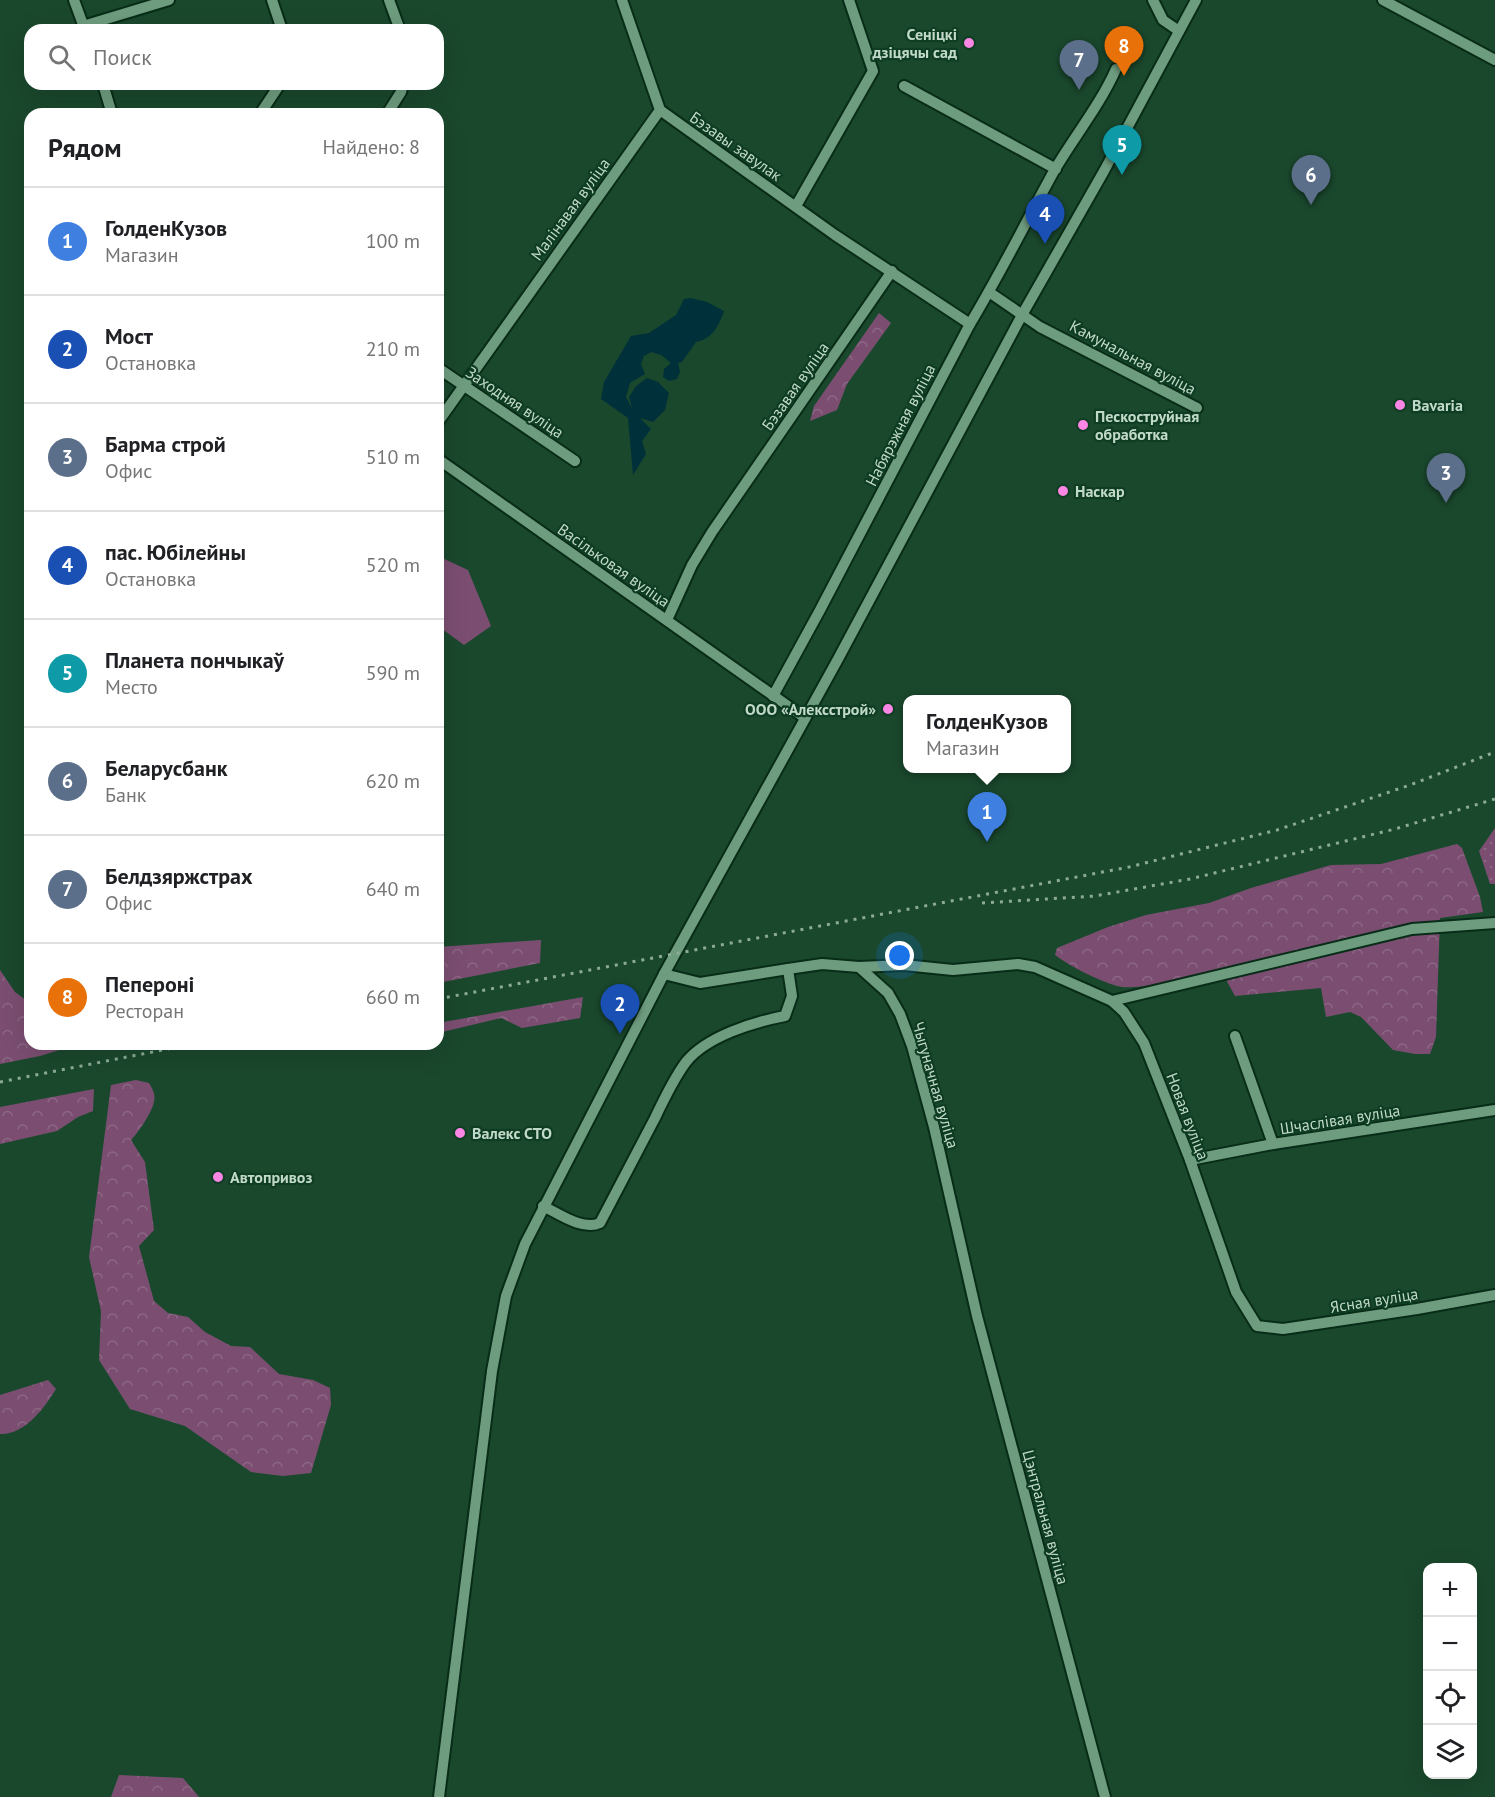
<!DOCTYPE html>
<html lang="ru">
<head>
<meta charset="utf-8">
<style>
  body { margin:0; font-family:"PT Sans",sans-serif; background:#f6f6f6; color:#202124 }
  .controls { position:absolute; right:18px; bottom:18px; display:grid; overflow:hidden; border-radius:12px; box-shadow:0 6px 24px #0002 }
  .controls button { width:54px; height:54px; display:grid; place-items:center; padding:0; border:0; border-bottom:2px solid #e0e0e0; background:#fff; color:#202124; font:30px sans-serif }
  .you { position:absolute; left:900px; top:956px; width:21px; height:21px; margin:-15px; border:4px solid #fff; border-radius:50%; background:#1a73e8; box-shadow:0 0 0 9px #1a73e833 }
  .badge { display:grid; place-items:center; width:39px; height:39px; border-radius:50%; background:#1a73e8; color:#fff; font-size:20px; font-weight:700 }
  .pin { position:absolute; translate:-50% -50px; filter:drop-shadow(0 2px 3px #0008) }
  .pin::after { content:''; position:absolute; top:32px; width:21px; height:18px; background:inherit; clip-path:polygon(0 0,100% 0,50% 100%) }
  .popup { position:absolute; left:903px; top:695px; width:168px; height:78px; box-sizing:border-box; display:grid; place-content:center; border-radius:12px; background:#fff; filter:drop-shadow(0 2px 4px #0005); font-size:20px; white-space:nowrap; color:#757577 }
  .popup b { font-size:22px; color:#202124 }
  .popup::after { content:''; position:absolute; left:50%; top:100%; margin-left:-12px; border:12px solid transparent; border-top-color:#fff }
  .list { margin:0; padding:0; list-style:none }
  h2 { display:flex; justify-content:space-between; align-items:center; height:78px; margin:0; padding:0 24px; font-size:26px }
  h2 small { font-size:20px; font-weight:400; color:#757577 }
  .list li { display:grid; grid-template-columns:39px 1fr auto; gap:18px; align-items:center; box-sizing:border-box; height:108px; padding:0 24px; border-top:2px solid #e0e0e0 }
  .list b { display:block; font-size:22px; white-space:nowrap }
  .list p { margin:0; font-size:20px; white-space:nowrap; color:#757577 }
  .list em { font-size:20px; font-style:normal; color:#757577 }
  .icon { flex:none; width:33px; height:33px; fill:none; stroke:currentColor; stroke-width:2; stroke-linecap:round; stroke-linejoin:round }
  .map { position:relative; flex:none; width:1495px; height:1797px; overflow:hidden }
  .search { position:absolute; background:#fff; box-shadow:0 6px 24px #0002; left:24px; top:24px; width:420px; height:66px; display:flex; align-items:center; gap:15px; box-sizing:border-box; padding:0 21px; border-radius:18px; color:#757577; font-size:22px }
  .panel { position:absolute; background:#fff; box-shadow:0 6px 24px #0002; left:24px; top:108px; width:420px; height:942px; border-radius:18px }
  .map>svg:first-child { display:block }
  .grass { fill:url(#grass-dots) }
  .forest { fill:url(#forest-crowns) }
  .park { fill:#7b4e71 }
  .water { fill:#00303a }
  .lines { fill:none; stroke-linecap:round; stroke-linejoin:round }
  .minor-casing { stroke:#082c18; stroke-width:14 }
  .minor { stroke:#6e9c7e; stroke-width:10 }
  .rail { stroke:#8cab97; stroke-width:3; stroke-dasharray:3 6; stroke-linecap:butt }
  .poi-dot { fill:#fc86e4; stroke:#0e3d23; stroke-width:2 }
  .labels { text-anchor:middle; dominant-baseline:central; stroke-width:4.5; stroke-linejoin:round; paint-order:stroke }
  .poi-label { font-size:16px; font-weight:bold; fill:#c1d9c8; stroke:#0e3d23; text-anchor:start }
  .street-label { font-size:16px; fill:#c1d9c8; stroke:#0e3d23 }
</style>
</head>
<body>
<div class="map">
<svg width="1495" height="1797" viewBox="0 0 1495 1797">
  <defs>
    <pattern id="grass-dots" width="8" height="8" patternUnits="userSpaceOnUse" patternTransform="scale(1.5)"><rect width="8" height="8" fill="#7b4e71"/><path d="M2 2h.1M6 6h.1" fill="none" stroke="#8c6784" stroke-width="1.8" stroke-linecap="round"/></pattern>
    <pattern id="forest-crowns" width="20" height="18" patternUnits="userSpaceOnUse" patternTransform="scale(1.5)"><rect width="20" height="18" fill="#7b4e71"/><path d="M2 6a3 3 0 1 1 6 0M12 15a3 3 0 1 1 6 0" fill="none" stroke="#8c6784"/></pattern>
  </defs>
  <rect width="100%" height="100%" fill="#1a482d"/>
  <polygon class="grass" points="1495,828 1495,884 1490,884 1479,851"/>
  <g class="forest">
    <polygon points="879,313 891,323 847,384 837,410 810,421 814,406"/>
    <path d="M1457,844l5,4 18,49 3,15 -43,6 -4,119 -6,17h-15l-22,-4 -32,-33 -11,-5 -24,5 -5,-29 -86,8 -11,-20 -7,-6c-23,5 -79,22 -100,16 -20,-6 -46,-19 -62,-31l2,-7 51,-21 38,-12 63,-12 42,-15 80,-23 50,-1z"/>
    <polygon points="541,940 540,963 438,983 438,947"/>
    <polygon points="0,970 15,992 30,1003 30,1044 78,1044 40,1056 0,1064"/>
    <polygon points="583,997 580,1018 522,1028 501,1018 438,1033 438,1023"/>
    <path d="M136,1080l13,3c3,5 7,12 5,18 -1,10 -16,32 -23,39l14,22 9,68 -15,16 15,55 14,12 20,4 17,15 26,14 19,1 29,27 34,6 17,8 1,17 -20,68 -28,3 -32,-4 -66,-46 -55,-17 -31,-49 2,-49 -12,-54 22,-172z"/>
    <polygon points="94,1089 93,1111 78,1117 57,1131 0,1144 0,1107"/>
    <path d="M48,1380l8,9c-12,19 -31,46 -56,45v-39z"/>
    <polygon points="119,1775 183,1778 199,1797 111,1797"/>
  </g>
  <polygon class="park" points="438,556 468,570 491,626 464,645 438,626"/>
  <path class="water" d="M691,298l16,4 17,9c-5,15 -12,28 -28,31l-14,20 -4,1 2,9 -3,7 -8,2 -6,-4 1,-8 7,-6 -10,-8 -10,-3 -7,4 -3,8 4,10 -15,9 -4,14 6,11 -3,-11 7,-11 11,-8 11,4 11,11 -4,17 -12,12 -13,-4 11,11 -9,12 4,13 -13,21 -5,-57 -27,-19 3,-17 27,-46 18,-3 27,-18 8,-16z"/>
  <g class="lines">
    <defs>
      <g id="minor">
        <polyline points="74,0 85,30"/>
        <polyline points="272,0 282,30"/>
        <polyline points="389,0 400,30"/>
        <polyline points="1153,0 1163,20 1179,31"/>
        <polyline points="1383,0 1495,60"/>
        <polyline points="83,26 169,0"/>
        <polyline points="103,84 112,114"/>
        <polyline points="904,86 1056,169"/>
        <polyline points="660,110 835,235 970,324"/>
        <polyline points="260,114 280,84"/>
        <polyline points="387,114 401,92 403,84"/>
        <polyline points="796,206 873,71 849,0"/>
        <polyline points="989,292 1040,327 1197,408"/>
        <polyline points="438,368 575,461"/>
        <polyline points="438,422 660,110 622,0"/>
        <polyline points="438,459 805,718"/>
        <polyline points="667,620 692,565 712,532 892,271"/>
        <path d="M773,696l47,-86 150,-286c30,-50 56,-102 84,-153 20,-34 46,-66 62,-102"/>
        <polyline points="859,967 904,965 953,970 1018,964 1035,967 1112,1001 1124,1012 1144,1043 1190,1160 1236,1292 1257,1326 1283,1329 1417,1309 1495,1295"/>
        <polyline points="664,974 700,983 788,969"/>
        <polyline points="1112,1001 1412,929 1495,923"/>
        <polyline points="1235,1036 1273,1144"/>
        <polyline points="1190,1160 1273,1144 1495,1110"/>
        <path d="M543,1206c16,8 40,25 57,17 18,-35 37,-70 55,-105 9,-19 19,-40 31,-56 21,-26 68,-40 99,-46l7,-20 -4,-27 34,-5 37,3 29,26 12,21 12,32 22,81 43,189 128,481"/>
        <polyline points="439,1797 492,1371 506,1296 525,1244 664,974 838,659 1022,315 1104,171 1196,0"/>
      </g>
    </defs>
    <use href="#minor" class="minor-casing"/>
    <use href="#minor" class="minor"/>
    <g class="rail">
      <polyline points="982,903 1095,896 1190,879 1395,829 1495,799"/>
      <polyline points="438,999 1129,867 1277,830 1410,785 1495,752"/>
      <polyline points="0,1082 193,1044"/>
    </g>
  </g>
  <g class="poi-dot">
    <circle cx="969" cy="43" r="6"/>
    <circle cx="1400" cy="405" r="6"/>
    <circle cx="1083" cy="425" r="6"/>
    <circle cx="1063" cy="491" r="6"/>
    <circle cx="888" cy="709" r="6"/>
    <circle cx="460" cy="1133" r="6"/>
    <circle cx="218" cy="1177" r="6"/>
  </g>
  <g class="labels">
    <g class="poi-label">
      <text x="957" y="34" text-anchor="end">Сеніцкі<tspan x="957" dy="18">дзіцячы сад</tspan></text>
      <text x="1412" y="405">Bavaria</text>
      <text x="1095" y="416">Пескоструйная<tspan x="1095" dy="18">обработка</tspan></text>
      <text x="1075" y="491">Наскар</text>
      <text x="876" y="709" text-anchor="end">ООО «Алексстрой»</text>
      <text x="472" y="1133">Валекс СТО</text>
      <text x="230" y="1177">Автопривоз</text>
    </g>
    <g class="street-label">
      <text transform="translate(736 146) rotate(35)">Бэзавы завулак</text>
      <text transform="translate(570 209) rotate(-54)">Малінавая вуліца</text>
      <text transform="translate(1133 357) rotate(28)">Камунальная вуліца</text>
      <text transform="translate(795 386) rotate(-55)">Бэзавая вуліца</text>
      <text transform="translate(515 402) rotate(34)">Заходняя вуліца</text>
      <text transform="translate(900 425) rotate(-63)">Набярэжная вуліца</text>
      <text transform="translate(614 565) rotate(35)">Васільковая вуліца</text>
      <text transform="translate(936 1085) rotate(74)">Чыгуначная вуліца</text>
      <text transform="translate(1188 1116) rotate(69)">Новая вуліца</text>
      <text transform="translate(1340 1119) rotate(-9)">Шчаслівая вуліца</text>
      <text transform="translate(1374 1300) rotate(-9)">Ясная вуліца</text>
      <text transform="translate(1046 1517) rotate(75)">Цэнтральная вуліца</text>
    </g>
  </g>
</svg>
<div class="controls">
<button>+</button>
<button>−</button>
<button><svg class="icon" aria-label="locate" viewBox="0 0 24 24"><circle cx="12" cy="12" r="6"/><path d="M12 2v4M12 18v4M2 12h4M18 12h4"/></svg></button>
<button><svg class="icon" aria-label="layers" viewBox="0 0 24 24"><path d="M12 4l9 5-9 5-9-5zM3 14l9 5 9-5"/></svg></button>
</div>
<div class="you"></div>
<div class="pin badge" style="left:987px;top:842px;background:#3f7fe0">1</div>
<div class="popup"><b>ГолденКузов</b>Магазин</div>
<div class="pin badge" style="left:620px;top:1034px;background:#1a4fb4">2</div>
<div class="pin badge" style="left:1446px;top:503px;background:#5c6f8a">3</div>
<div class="pin badge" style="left:1045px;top:244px;background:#1a4fb4">4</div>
<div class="pin badge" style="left:1122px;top:175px;background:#0f9aa8">5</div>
<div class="pin badge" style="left:1311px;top:205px;background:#5c6f8a">6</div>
<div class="pin badge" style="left:1079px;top:90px;background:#5c6f8a">7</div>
<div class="pin badge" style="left:1124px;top:76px;background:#e8710a">8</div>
<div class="search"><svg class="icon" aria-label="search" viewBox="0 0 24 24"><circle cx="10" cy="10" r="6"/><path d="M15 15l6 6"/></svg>Поиск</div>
<section class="panel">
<h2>Рядом<small>Найдено: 8</small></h2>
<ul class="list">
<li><span class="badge" style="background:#3f7fe0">1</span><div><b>ГолденКузов</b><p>Магазин</p></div><em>100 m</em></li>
<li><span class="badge" style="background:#1a4fb4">2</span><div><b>Мост</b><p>Остановка</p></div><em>210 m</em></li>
<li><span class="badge" style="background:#5c6f8a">3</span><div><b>Барма строй</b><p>Офис</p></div><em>510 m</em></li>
<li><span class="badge" style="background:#1a4fb4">4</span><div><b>пас. Юбілейны</b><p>Остановка</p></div><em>520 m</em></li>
<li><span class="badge" style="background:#0f9aa8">5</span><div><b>Планета пончыкаў</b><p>Место</p></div><em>590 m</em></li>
<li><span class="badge" style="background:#5c6f8a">6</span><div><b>Беларусбанк</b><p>Банк</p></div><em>620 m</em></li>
<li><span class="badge" style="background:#5c6f8a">7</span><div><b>Белдзяржстрах</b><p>Офис</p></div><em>640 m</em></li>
<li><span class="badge" style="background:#e8710a">8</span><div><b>Пепероні</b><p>Ресторан</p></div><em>660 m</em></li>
</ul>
</section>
</div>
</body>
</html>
